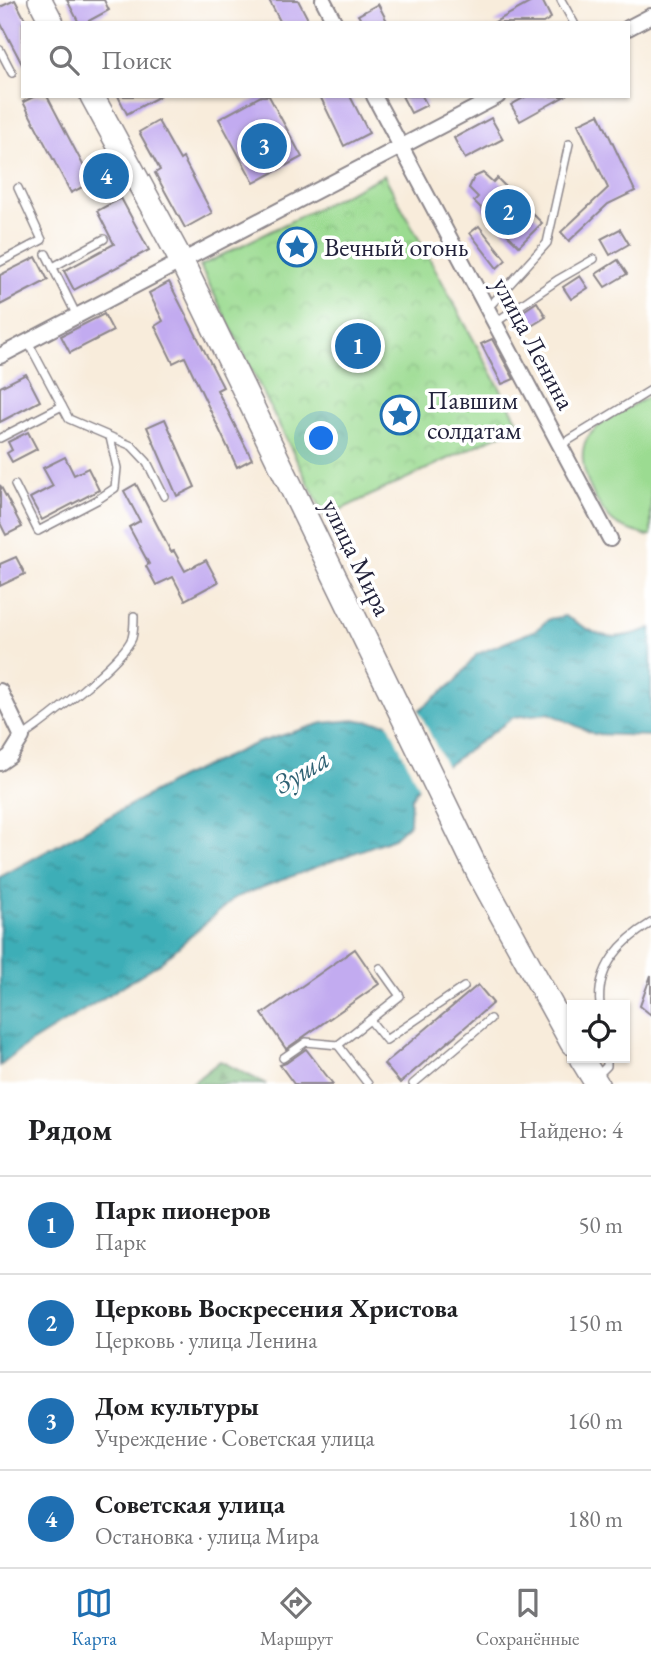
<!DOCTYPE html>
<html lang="ru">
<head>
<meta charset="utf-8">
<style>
  body { margin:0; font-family:"EB Garamond",serif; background:#f6f6f6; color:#202124 }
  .controls { position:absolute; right:21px; bottom:21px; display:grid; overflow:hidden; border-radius:0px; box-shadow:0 2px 5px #0004 }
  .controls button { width:63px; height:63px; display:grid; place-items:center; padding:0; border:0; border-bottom:2px solid #e0e0e0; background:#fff; color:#202124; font:35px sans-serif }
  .you { position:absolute; left:322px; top:439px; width:24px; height:24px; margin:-18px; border:5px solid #fff; border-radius:50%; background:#1a73e8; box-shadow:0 0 0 10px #1a73e833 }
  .badge { display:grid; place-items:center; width:46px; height:46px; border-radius:50%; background:#1f6fb2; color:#fff; font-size:23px; font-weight:700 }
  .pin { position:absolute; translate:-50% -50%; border:4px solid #fff; box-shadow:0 2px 7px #0006 }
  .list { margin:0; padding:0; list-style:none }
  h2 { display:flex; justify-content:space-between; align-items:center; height:91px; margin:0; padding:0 28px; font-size:30px }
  h2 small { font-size:23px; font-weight:400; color:#757577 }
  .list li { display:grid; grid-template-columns:46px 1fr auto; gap:21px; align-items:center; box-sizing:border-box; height:98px; padding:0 28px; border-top:2px solid #e0e0e0 }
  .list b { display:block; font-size:26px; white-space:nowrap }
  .list p { margin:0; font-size:23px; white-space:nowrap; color:#757577 }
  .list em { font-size:23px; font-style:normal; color:#757577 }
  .icon { flex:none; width:38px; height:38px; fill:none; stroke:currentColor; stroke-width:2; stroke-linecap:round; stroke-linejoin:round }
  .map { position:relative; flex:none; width:651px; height:1084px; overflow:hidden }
  .search { position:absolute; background:#fff; box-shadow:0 2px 5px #0004; left:21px; right:21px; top:21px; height:77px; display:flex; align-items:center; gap:18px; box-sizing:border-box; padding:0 24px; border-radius:0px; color:#757577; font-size:26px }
  .sheet { height:483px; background:#fff }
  nav { display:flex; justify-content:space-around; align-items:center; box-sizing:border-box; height:98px; border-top:2px solid #e0e0e0; background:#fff; font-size:19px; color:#757577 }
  nav a { display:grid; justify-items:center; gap:4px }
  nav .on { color:#1f6fb2 }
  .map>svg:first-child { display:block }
  .grass { fill:#9bdb91; stroke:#5e7e66; stroke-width:2 }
  .forest { fill:url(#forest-firs); stroke:#4f6e5b; stroke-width:2 }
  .park { fill:url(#park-crowns); stroke:#5e7e66; stroke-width:2 }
  .water { fill:url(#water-ripples); stroke:#306879; stroke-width:2 }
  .pier { fill:#f8ecdb }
  .building { fill:#c2abf0 }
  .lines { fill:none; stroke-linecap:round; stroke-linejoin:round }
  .lane-casing { stroke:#8d878b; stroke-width:10 }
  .street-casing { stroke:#8d878b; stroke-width:18 }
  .primary-casing { stroke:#8d878b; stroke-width:26 }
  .lane { stroke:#fff; stroke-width:7 }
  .street { stroke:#fff; stroke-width:14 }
  .primary { stroke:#fff; stroke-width:23 }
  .labels { text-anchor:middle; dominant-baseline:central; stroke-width:7; stroke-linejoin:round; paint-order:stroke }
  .poi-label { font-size:26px; fill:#22223b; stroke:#fff; text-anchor:start }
  .street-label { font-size:26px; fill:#22223b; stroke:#fff }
  .water-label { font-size:28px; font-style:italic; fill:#2e6173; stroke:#fff }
</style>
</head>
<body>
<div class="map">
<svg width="651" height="1084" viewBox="0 0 651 1084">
  <defs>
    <pattern id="forest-firs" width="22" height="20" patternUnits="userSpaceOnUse" patternTransform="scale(1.75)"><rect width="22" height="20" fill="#7cbb7b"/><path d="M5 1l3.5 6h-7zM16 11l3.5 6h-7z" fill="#659866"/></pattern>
    <pattern id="park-crowns" width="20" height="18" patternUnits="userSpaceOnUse" patternTransform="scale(1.75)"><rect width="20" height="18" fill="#9bdb91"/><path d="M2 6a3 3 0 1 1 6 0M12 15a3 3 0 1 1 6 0" fill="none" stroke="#85bc7e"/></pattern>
    <pattern id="water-ripples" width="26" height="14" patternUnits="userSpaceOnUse" patternTransform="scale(1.75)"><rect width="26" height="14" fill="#3daeb7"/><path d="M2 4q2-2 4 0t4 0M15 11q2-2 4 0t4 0" fill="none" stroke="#338d96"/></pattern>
  </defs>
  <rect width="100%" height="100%" fill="#fff"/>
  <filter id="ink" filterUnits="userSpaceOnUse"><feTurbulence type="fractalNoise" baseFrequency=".0143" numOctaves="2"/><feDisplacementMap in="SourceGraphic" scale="14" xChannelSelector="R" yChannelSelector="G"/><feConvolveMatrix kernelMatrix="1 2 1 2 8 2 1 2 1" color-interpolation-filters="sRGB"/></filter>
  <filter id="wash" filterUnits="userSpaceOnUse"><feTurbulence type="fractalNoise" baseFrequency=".00686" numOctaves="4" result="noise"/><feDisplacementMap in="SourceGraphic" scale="28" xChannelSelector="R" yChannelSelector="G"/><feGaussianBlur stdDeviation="1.57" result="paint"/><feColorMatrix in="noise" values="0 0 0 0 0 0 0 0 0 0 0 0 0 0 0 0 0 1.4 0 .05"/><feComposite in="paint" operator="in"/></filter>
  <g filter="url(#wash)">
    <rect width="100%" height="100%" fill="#f8ecdb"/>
    <path class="grass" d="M651,395v140l-4,1c-10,-4 -22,-6 -31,-12 -20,-14 -44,-64 -28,-87 14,-19 43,-30 63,-42z"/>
    <polygon class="forest" points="220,1061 266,1084 191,1084"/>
    <polygon class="park" points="384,175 520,425 325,517 200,266"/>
    <path class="water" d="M565,616c35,21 46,28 86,12v108l-57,-2 -45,-21 -35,4 -95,69 -8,12 -1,25 -16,15 -160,60 -74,65 -136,84 -24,19v-189l179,-99 78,-35 66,-20 33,-3 37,4 15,-5 48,-38 21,-27 59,-24 13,-11z"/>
    <polygon class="pier" points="417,707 448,770 420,791 387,720 407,716"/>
    <g id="blocks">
      <g class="building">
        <polygon points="15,0 27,23 23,23 23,66 0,22 0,7"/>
        <polygon points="67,0 104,0 109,10 85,23 79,23"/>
        <polygon points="269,0 298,0 310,23 281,23"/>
        <polygon points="535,0 542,0 551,18 543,23 493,23"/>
        <polygon points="378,4 388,23 363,23 358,15"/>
        <polygon points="35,96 47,96 92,182 71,193 23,102"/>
        <polygon points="118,96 160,96 127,114"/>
        <polygon points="261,96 269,96 302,157 254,183 219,119"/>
        <polygon points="320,96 350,96 369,133 344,146"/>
        <polygon points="402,96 422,96 427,105 411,113"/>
        <polygon points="527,96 565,96 520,121 511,105"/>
        <polygon points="599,114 635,191 608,204 569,241 561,232 608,188 578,124"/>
        <polygon points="491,118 503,139 465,159 454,138"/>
        <polygon points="158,121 180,160 183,158 212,213 185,228 155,173 160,170 139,132"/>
        <polygon points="483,173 493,182 497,178 542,223 519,246 474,201 478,197 469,188 474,177"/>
        <polygon points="121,198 149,250 74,290 64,271 114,244 97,211"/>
        <polygon points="479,226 506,260 497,268 470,233"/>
        <polygon points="620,229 629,244 610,255 601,239"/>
        <polygon points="36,257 48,280 0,305 0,275"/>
        <polygon points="618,260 627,274 605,287 596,274"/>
        <polygon points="580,276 588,288 571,299 563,287"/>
        <polygon points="169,282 223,387 217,390 252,459 237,467 185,357 173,363 155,326 163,321 149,293"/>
        <polygon points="537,302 546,317 525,330 516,316"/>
        <polygon points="104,314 113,331 70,353 61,336"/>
        <polygon points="492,339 514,379 502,384 481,344"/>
        <polygon points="26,374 40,401 0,422 0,387"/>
        <polygon points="165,419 195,487 177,496 147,427"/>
        <polygon points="28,432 37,449 12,462 7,453 12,450 8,442"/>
        <polygon points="65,457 74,475 88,468 99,490 42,520 30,498 53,486 43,468"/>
        <polygon points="136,484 171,552 174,551 185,571 206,560 218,582 185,600 173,577 156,585 146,566 149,564 129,527 140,521 124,491"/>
        <polygon points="0,485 22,527 6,535 0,523"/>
        <polygon points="16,557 25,574 0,586 0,564"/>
        <polygon points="355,949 379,984 286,1049 262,1014"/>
        <polygon points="651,975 651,1015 640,1006"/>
        <polygon points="478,985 493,1003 400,1083 384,1064"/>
        <polygon points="306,1049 333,1084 294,1084 280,1065 286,1063"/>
      </g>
    </g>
  </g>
  <g filter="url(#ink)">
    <use href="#blocks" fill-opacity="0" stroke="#8d878b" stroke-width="2"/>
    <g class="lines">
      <defs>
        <g id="lane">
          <polyline points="561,0 574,23"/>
          <polyline points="0,50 12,73"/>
          <polyline points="46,254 77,316"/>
          <polyline points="0,262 42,240 18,188"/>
          <polyline points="53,267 104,239"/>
          <polyline points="488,308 547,243 569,144"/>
          <polyline points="496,322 559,279 594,259"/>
          <polyline points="28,342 69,419 132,446 147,462 164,496"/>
          <polyline points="0,438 62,406"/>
          <polyline points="561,445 651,390"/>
          <polyline points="15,485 38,531 97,500 115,488 117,468 110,437"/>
          <path d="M22,737c23,-16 102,-77 110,-99 2,-7 2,-15 2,-22"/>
          <path d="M600,1005c-4,-37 21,-64 51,-82"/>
          <polyline points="370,1020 386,1040 464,987"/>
          <polyline points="283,1058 306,1042 338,1045"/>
          <polyline points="597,1076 607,1066 607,1058"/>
          <polyline points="368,1084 338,1045 400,996 380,968"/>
          <polyline points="413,1084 490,1019"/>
        </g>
        <g id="street">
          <polyline points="323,0 335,23"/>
          <polyline points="628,28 651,16"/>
          <polyline points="374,96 610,539"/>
          <polyline points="0,356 498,96"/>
          <polyline points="0,691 22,737 10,756 0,763"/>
        </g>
        <g id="primary">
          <polyline points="40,0 52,23"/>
          <polyline points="92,96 182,262 479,874 572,1043"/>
          <polyline points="581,1058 597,1084"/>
        </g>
      </defs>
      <use href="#lane" class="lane-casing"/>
      <use href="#street" class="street-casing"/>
      <use href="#primary" class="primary-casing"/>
      <use href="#lane" class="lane"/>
      <use href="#street" class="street"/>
      <use href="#primary" class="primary"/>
    </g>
  </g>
  <defs>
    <symbol id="sight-ring" viewBox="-11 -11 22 22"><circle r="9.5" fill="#fff" stroke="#1f6fb2" stroke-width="1.5"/><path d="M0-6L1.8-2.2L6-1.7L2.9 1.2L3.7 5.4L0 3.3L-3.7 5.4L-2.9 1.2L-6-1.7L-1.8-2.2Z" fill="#1f6fb2"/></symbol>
  </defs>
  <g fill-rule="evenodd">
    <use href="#sight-ring" x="275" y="225" width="44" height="44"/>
    <use href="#sight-ring" x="378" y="393" width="44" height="44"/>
  </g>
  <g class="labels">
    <g class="poi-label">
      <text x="324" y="247">Вечный огонь</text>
      <text x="427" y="400">Павшим<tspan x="427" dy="30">солдатам</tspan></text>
    </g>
    <g class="street-label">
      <text transform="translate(534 343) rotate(62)">улица Ленина</text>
      <text transform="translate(357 557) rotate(64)">улица Мира</text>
    </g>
    <g class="water-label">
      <text transform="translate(301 771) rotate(-31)">Зуша</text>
    </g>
  </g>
</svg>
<div class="controls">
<button><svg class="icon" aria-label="locate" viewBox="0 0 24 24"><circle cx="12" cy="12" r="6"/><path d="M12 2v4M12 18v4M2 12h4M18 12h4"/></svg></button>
</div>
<div class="you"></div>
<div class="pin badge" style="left:358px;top:346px">1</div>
<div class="pin badge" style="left:508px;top:212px">2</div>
<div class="pin badge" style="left:264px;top:146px">3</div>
<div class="pin badge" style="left:106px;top:176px">4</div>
<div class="search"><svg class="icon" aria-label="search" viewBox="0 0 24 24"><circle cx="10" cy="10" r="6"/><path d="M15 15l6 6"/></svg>Поиск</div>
</div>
<section class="sheet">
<h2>Рядом<small>Найдено: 4</small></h2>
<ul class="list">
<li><span class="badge">1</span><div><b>Парк пионеров</b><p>Парк</p></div><em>50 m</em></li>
<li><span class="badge">2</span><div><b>Церковь Воскресения Христова</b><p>Церковь · улица Ленина</p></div><em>150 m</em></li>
<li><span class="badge">3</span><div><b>Дом культуры</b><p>Учреждение · Советская улица</p></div><em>160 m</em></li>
<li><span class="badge">4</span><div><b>Советская улица</b><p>Остановка · улица Мира</p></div><em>180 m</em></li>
</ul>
</section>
<nav>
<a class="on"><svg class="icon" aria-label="map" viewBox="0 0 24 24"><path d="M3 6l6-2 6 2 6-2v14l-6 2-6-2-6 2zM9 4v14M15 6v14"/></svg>Карта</a>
<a><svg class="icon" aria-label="directions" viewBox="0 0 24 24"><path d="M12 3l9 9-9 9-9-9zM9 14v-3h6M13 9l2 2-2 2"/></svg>Маршрут</a>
<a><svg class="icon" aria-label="saved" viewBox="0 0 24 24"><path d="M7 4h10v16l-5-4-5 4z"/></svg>Сохранённые</a>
</nav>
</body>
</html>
